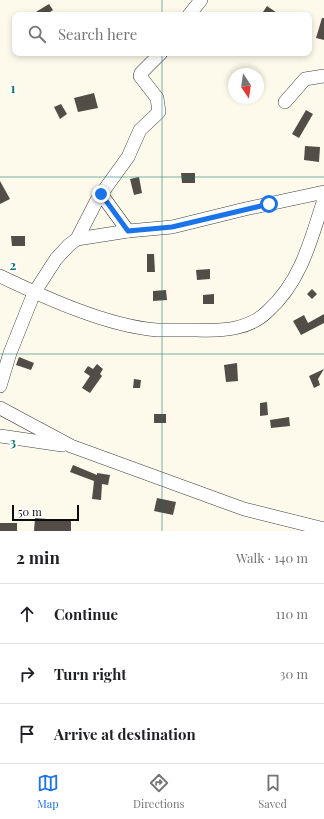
<!DOCTYPE html>
<html lang="en">
<head>
<meta charset="utf-8">
<style>
  body { margin:0; font-family:"Playfair Display",serif; background:#f2f2f2; color:#202124 }
  .compass { position:absolute; left:228px; top:68px; width:36px; height:36px; border-radius:50%; background:#fff; box-shadow:0 2px 6px #0003; rotate:167deg }
  .scale { position:absolute; left:12px; bottom:10px; width:67px; box-sizing:border-box; padding-left:4px; border:2px solid #0b0b0b; border-top:0; font-size:11px; line-height:14px; white-space:nowrap; color:#0b0b0b; -webkit-text-stroke:3px #fff; paint-order:stroke }
  .stop { position:absolute; width:12px; height:12px; margin:-9px; border:3px solid #1a73e8; border-radius:50%; background:#fff }
  .stop.end { background:#1a73e8; border-color:#fff; box-shadow:0 1px 4px #0008 }
  .list { margin:0; padding:0; list-style:none }
  h2 { display:flex; justify-content:space-between; align-items:center; height:52px; margin:0; padding:0 16px; font-size:17px }
  h2 small { font-size:13px; font-weight:400; color:#757577 }
  .list li { display:grid; grid-template-columns:26px 1fr auto; gap:12px; align-items:center; box-sizing:border-box; height:60px; padding:0 16px; border-top:1px solid #e0e0e0 }
  .list b { display:block; font-size:15px; white-space:nowrap }
  .list em { font-size:13px; font-style:normal; color:#757577 }
  .icon { flex:none; width:22px; height:22px; fill:none; stroke:currentColor; stroke-width:2; stroke-linecap:round; stroke-linejoin:round }
  .map { position:relative; flex:none; width:324px; height:531px; overflow:hidden }
  .search { position:absolute; background:#fff; box-shadow:0 2px 6px #0003; left:12px; right:12px; top:12px; height:44px; display:flex; align-items:center; gap:10px; box-sizing:border-box; padding:0 14px; border-radius:8px; color:#757577; font-size:15px }
  .sheet { height:232px; background:#fff }
  nav { display:flex; justify-content:space-around; align-items:center; box-sizing:border-box; height:56px; border-top:1px solid #e0e0e0; background:#fff; font-size:11px; color:#757577 }
  nav a { display:grid; justify-items:center; gap:2px }
  nav .on { color:#1a73e8 }
  .map>svg:first-child { display:block }
  .building { fill:#534d48 }
  .lines { fill:none; stroke-linecap:round; stroke-linejoin:round }
  .minor-casing { stroke:#3e3e3e; stroke-width:14 }
  .minor { stroke:#fff; stroke-width:13 }
  .route { stroke:#1a73e8; stroke-width:5 }
  .grid { fill:none; stroke:#0f766e; stroke-width:1; stroke-opacity:0.55 }
  .grid-label { font-size:13px; text-anchor:middle; font-weight:bold; fill:#0f766e; stroke:#fff; stroke-width:4; stroke-linejoin:round; paint-order:stroke }
</style>
</head>
<body>
<div class="map">
<svg width="324" height="531" viewBox="0 0 324 531">
  <rect width="100%" height="100%" fill="#fdfaeb"/>
  <g class="building">
    <polygon points="49,4 53,10 46,15 31,15"/>
    <polygon points="267,6 280,15 261,15"/>
    <polygon points="322,18 324,18 324,40 316,38"/>
    <polygon points="94,93 98,108 78,112 74,98"/>
    <polygon points="61,104 67,114 60,119 54,107"/>
    <polygon points="306,110 313,114 299,138 292,134"/>
    <polygon points="305,146 320,147 319,162 304,160"/>
    <polygon points="181,173 195,173 195,183 182,183"/>
    <polygon points="139,177 142,193 134,195 130,179"/>
    <polygon points="0,181 10,199 0,204"/>
    <polygon points="11,236 25,236 25,246 12,246"/>
    <polygon points="147,254 154,254 155,272 147,272"/>
    <polygon points="210,269 210,279 197,280 196,270"/>
    <polygon points="312,289 317,294 312,299 307,294"/>
    <polygon points="166,290 167,300 153,301 153,291"/>
    <polygon points="214,294 214,304 203,304 203,295"/>
    <polygon points="324,314 324,323 301,335 293,321 304,315 308,323"/>
    <polygon points="19,357 34,363 31,370 16,365"/>
    <polygon points="237,363 238,381 226,382 224,365"/>
    <polygon points="97,364 103,369 100,374 102,376 90,393 82,388 90,376 84,372 88,366 93,369"/>
    <polygon points="324,369 318,379 320,385 314,388 309,376"/>
    <polygon points="134,379 141,380 140,388 133,388"/>
    <polygon points="267,402 268,415 260,416 260,403"/>
    <rect x="154" y="414" width="12" height="9"/>
    <polygon points="289,417 290,426 271,428 270,420"/>
    <polygon points="73,465 97,475 97,473 110,475 108,485 102,484 101,500 92,499 94,481 70,472"/>
    <polygon points="157,498 176,502 173,515 154,511"/>
    <polygon points="35,518 71,521 71,531 34,531"/>
    <rect x="0" y="523" width="17" height="8"/>
  </g>
  <g class="lines">
    <defs>
      <g id="minor">
        <polyline points="189,15 201,0"/>
        <polyline points="285,102 305,79 324,76"/>
        <polyline points="101,194 128,231"/>
        <polyline points="77,239 97,200 128,157 140,130 159,112 157,98 140,76 141,73 161,53"/>
        <path d="M0,276c46,22 107,50 157,54 14,0 27,0 40,0 25,1 52,0 71,-19 33,-30 43,-71 56,-112"/>
        <polyline points="0,386 10,353 34,293 56,259 69,245 77,239 128,231 172,227 245,209 324,192"/>
        <polyline points="0,408 71,446 244,509 324,529"/>
        <polyline points="0,436 62,445"/>
      </g>
    </defs>
    <use href="#minor" class="minor-casing"/>
    <use href="#minor" class="minor"/>
  </g>
  <g class="lines">
    <polyline class="route" points="101,194 128,231 172,227 269,204"/>
  </g>
  <path class="grid" d="M162,0v15M162,53v478M0,177h324M0,354h324"/>
  <g class="grid-label">
    <text x="13" y="93">1</text>
    <text x="13" y="270">2</text>
    <text x="13" y="447">3</text>
  </g>
</svg>
<svg class="compass" viewBox="-18 -18 36 36"><path d="M0-13l5 13h-10z" fill="#e53935"/><path d="M0 13l5-13h-10z" fill="#757577"/></svg>
<div class="scale">50 m</div>
<div class="stop" style="left:269px;top:204px"></div>
<div class="stop end" style="left:101px;top:194px"></div>
<div class="search"><svg class="icon" aria-label="search" viewBox="0 0 24 24"><circle cx="10" cy="10" r="6"/><path d="M15 15l6 6"/></svg>Search here</div>
</div>
<section class="sheet">
<h2>2 min<small>Walk · 140 m</small></h2>
<ul class="list">
<li><svg class="icon" aria-label="ahead" viewBox="0 0 24 24"><path d="M12 20V5M6 11l6-6 6 6"/></svg><div><b>Continue</b></div><em>110 m</em></li>
<li><svg class="icon" aria-label="right" viewBox="0 0 24 24"><path d="M7 20v-9h11M14 6l5 5-5 5"/></svg><div><b>Turn right</b></div><em>30 m</em></li>
<li><svg class="icon" aria-label="arrive" viewBox="0 0 24 24"><path d="M6 21V4h12l-3 4 3 4H6"/></svg><div><b>Arrive at destination</b></div></li>
</ul>
</section>
<nav>
<a class="on"><svg class="icon" aria-label="map" viewBox="0 0 24 24"><path d="M3 6l6-2 6 2 6-2v14l-6 2-6-2-6 2zM9 4v14M15 6v14"/></svg>Map</a>
<a><svg class="icon" aria-label="directions" viewBox="0 0 24 24"><path d="M12 3l9 9-9 9-9-9zM9 14v-3h6M13 9l2 2-2 2"/></svg>Directions</a>
<a><svg class="icon" aria-label="saved" viewBox="0 0 24 24"><path d="M7 4h10v16l-5-4-5 4z"/></svg>Saved</a>
</nav>
</body>
</html>
